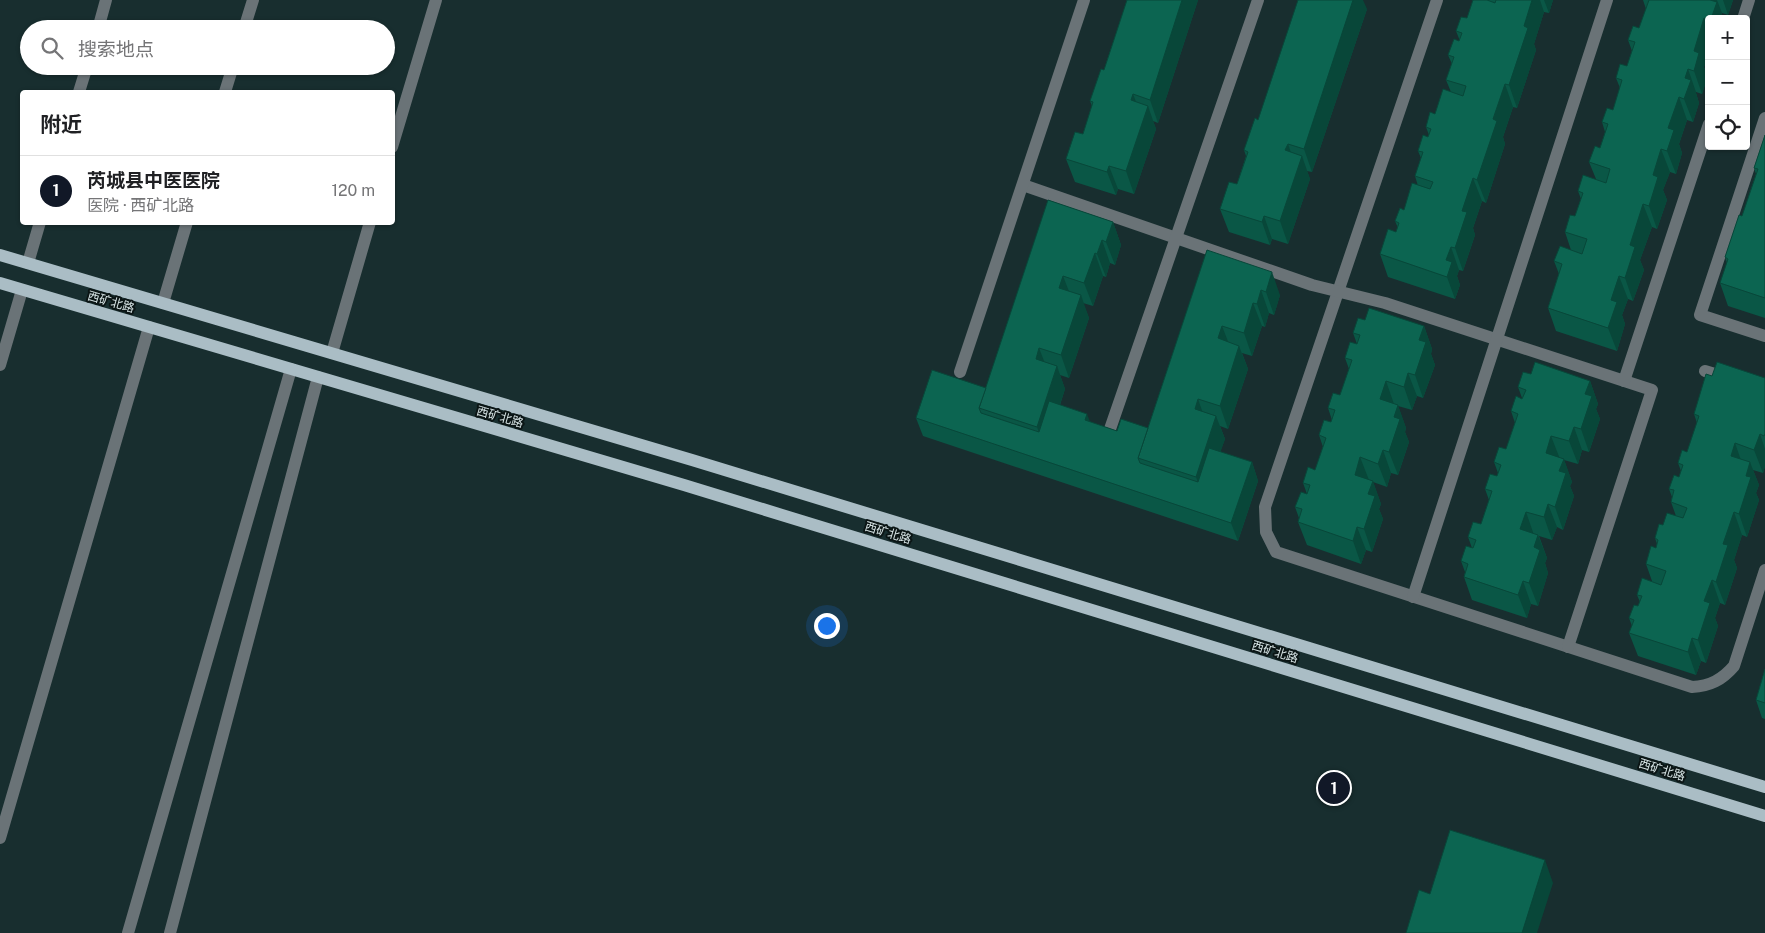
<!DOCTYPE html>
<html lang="zh">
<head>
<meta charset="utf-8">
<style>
  body { margin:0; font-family:"Public Sans","Noto Sans SC",sans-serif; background:#f2f2f2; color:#202124 }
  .controls { position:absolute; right:15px; top:15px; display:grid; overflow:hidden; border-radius:5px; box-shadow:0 1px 4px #0004 }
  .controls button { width:45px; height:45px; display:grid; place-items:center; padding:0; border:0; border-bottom:1px solid #e0e0e0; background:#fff; color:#202124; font:25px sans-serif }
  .you { position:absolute; left:826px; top:625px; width:18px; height:18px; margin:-12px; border:4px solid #fff; border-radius:50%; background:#1a73e8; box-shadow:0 0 0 8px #1a73e833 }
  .badge { display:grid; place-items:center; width:32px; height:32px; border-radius:50%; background:#111827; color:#fff; font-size:16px; font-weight:700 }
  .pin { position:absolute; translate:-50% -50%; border:2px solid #fff; box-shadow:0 1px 5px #0006 }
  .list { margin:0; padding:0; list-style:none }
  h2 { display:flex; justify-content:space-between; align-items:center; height:65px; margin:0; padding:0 20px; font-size:21px }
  h2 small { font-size:16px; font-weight:400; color:#757577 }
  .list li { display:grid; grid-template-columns:32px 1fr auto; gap:15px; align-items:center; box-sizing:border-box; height:70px; padding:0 20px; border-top:1px solid #e0e0e0 }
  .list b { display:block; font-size:19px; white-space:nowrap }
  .list p { margin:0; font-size:16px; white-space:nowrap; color:#757577 }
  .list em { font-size:16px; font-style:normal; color:#757577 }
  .icon { flex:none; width:28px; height:28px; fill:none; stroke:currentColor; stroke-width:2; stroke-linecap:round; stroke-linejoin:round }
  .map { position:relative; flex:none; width:1765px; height:933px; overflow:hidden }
  .search { position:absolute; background:#fff; box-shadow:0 1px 4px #0004; left:20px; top:20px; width:375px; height:55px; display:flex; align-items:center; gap:12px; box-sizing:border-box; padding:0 18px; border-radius:28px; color:#757577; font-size:19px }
  .panel { position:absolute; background:#fff; box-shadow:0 1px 4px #0004; left:20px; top:90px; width:375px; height:135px; border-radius:5px }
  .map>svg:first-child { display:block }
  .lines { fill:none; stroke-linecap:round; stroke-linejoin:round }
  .minor { stroke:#6a7377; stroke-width:12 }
  .major { stroke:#aabdc5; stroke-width:12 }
  .wall { fill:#0a5746 }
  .shaded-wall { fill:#084739 }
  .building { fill:#0c6551; stroke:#084739 }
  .labels { text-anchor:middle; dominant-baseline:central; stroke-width:4; stroke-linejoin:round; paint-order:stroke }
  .street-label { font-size:12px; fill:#d9e6e7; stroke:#0b1515 }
</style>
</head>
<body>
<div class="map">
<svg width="1765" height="933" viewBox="0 0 1765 933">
  <rect width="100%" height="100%" fill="#182e2f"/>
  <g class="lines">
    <g class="minor">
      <path d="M1437,0l-172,507 1,25 10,20 416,135c18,-1 30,-7 42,-21l31,-96"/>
      <polyline points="1743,19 1749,0"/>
      <polyline points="98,29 106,0"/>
      <polyline points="244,29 253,0"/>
      <polyline points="79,92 87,66"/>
      <polyline points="225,92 233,66"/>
      <polyline points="1765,118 1700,315 1765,336"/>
      <polyline points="392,147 436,0"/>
      <polyline points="1023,185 1312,285 1385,303 1652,390 1568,647"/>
      <polyline points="28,263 40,222"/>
      <polyline points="163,303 187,222"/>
      <polyline points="332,353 370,222"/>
      <polyline points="0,365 22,290"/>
      <polyline points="1705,371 1728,378"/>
      <polyline points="960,372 1084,0"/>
      <polyline points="1624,381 1709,124"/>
      <polyline points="1109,432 1258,0"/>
      <polyline points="1413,597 1607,0"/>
      <polyline points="0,838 149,327"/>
      <polyline points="128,933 291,369"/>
      <polyline points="170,933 318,377"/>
    </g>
    <g class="major">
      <polyline points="0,255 692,460 1765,787"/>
      <polyline points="0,283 684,485 1765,816"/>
    </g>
  </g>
  <g class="wall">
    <polygon points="1127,0 1198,0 1158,123 1153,121 1156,129 1134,194 1118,189 1116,195 1075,182 1066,159 1083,134 1092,106 1090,101 1104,70"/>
    <polygon points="1473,0 1553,0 1549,13 1544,12 1534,44 1536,50 1517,108 1513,107 1503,137 1505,144 1486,203 1482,201 1473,228 1475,235 1463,271 1459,270 1457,276 1460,285 1455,299 1388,277 1380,254 1396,232 1398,228 1395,221 1404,210 1418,186 1415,176 1421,158 1418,151 1429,135 1426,127 1451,92 1446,80 1452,64 1448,55 1460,41 1456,31 1467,18"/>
    <polygon points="1643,0 1733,0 1728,15 1722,13 1721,16 1722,19 1709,19 1709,54 1704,67 1708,76 1702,94 1696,92 1696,93 1699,103 1693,122 1687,120 1679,144 1682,153 1676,174 1670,172 1663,190 1667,200 1657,229 1652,227 1640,260 1644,270 1633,301 1628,299 1622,315 1625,324 1617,351 1556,331 1548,308 1559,274 1554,261 1571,250 1565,232 1575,216 1581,199 1578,191 1596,179 1589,162 1600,148 1605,132 1602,122 1613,110 1620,88 1616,78 1627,66 1632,51 1628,40 1639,28 1646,9"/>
    <polygon points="1367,9 1312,172 1307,171 1310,179 1288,244 1272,239 1270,245 1229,232 1220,209 1237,184 1246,156 1244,150 1258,120"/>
    <polygon points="1765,135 1765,318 1728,306 1720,283 1727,263 1725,257 1742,216 1756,174 1754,168"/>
    <polygon points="1048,200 1113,222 1121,245 1115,265 1110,263 1106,277 1103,276 1093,306 1083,303 1089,318 1069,378 1060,375 1065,389 1060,405 1090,422 1117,431 1148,428 1207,250 1280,295 1274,315 1269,313 1265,327 1262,326 1252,356 1242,353 1248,369 1228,429 1220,426 1225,439 1220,452 1252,462 1258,481 1238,541 923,436 916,418 986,388"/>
    <polygon points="1365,320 1424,326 1432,349 1431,354 1435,365 1423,398 1417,396 1412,410 1398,406 1406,428 1405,432 1409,442 1398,475 1391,473 1387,487 1373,482 1381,504 1379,509 1383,519 1372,552 1366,550 1361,564 1307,545 1298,522 1299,518 1295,507 1307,494 1303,483 1315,470 1323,447 1319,435 1331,422 1332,420 1328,408 1340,395 1349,369 1345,358 1357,344 1353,333"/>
    <polygon points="1531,374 1590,381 1598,404 1596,409 1600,419 1589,452 1582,450 1578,464 1564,460 1572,482 1570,486 1574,496 1563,530 1557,527 1552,540 1539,536 1547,558 1545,563 1548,573 1538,606 1531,604 1527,618 1472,600 1464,577 1465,572 1461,561 1472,548 1468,537 1481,524 1489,500 1485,489 1497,476 1498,473 1494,462 1506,449 1515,423 1511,411 1522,398 1518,387"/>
    <polygon points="1712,376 1765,378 1765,466 1763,473 1753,470 1759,485 1756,493 1759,500 1747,537 1742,535 1734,560 1737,568 1725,605 1720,603 1715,618 1718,626 1706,663 1701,661 1696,675 1638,656 1629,633 1632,626 1629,618 1638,606 1640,602 1637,595 1652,581 1646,564 1656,548 1657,544 1655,538 1663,525 1676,516 1671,502 1672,497 1669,489 1679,477 1681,471 1678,463 1687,452 1697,423 1694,414"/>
    <polygon points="1765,669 1765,719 1762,718 1756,700"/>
  </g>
  <g class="shaded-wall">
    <polygon points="1182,0 1198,0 1158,123 1150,100"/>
    <polygon points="1353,0 1363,0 1367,9 1312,172 1304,149"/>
    <polygon points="1532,0 1540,0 1544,12 1534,44 1536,50 1517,108 1509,85 1524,26"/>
    <polygon points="1544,0 1553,0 1549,13"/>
    <polygon points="1710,0 1717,0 1722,13 1721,16 1722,19 1711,19"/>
    <polygon points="1723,0 1733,0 1728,15"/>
    <polygon points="1704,18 1709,30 1709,54 1704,67 1708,76 1702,94 1694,71 1694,51"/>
    <polygon points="1688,69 1696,92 1696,93 1699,103 1693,122 1684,99 1685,78"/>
    <polygon points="1505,84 1513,107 1503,137 1505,144 1486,203 1477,180 1493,119"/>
    <polygon points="1133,94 1142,117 1131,100"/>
    <polygon points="1679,97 1687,120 1679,144 1682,153 1676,174 1667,151 1668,128"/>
    <polygon points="1148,106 1156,129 1134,194 1126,171"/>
    <polygon points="1288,144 1296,167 1285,150"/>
    <polygon points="1661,149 1670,172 1663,190 1667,200 1657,229 1649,206 1653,175"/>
    <polygon points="1302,156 1310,179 1288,244 1280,221"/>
    <polygon points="1109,166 1118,189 1116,195 1107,172"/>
    <polygon points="1473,178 1482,201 1473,228 1475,235 1463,271 1455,248 1462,211"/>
    <polygon points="1643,204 1652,227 1640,260 1644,270 1633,301 1625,278 1630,245"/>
    <polygon points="1264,216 1272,239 1270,245 1262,222"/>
    <polygon points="1113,222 1121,245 1115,265 1106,242"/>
    <polygon points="1102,240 1110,263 1106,277 1097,254"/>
    <polygon points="1451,247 1459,270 1457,276 1460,285 1455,299 1447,277 1446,260"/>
    <polygon points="1095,253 1103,276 1093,306 1084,283"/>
    <polygon points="1272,272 1280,295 1274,315 1266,292"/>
    <polygon points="1063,276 1072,299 1059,288"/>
    <polygon points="1619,276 1628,299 1622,315 1625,324 1617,351 1608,328 1611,300"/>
    <polygon points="1261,290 1269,313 1265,327 1257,304"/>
    <polygon points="1081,295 1089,318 1069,378 1061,355"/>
    <polygon points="1253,303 1262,326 1252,356 1244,333"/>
    <polygon points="1222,326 1231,349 1218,338"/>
    <polygon points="1424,326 1432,349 1431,354 1435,365 1423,398 1415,375 1419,340"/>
    <polygon points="1239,346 1248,369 1228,429 1220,406"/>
    <polygon points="1039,348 1048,371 1036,359"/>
    <polygon points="1057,366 1065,389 1045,450 1037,427"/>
    <polygon points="1408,373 1417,396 1412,410 1404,387"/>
    <polygon points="1386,381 1394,404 1380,399"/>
    <polygon points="1590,381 1598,404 1596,409 1600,419 1589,452 1581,429 1585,394"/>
    <polygon points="1198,399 1206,422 1195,409"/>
    <polygon points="1398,405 1406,428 1405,432 1409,442 1398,475 1389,452 1394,417"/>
    <polygon points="1087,414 1094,432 1085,420"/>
    <polygon points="1216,416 1225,439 1204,500 1196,477"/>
    <polygon points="1574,427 1582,450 1578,464 1569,441"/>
    <polygon points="1760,434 1765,449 1765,466 1763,473 1754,450"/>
    <polygon points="1551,436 1560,459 1546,453"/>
    <polygon points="1735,443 1743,466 1731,456"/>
    <polygon points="1383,450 1391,473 1387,487 1378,464"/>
    <polygon points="1360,457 1369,480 1355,475"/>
    <polygon points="1564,459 1572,482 1570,486 1574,496 1563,530 1555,507 1559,471"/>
    <polygon points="1252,462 1258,481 1238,541 1231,523"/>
    <polygon points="1750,462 1759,485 1756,493 1759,500 1747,537 1739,514 1746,476"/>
    <polygon points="1373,481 1381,504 1379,509 1383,519 1372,552 1364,529 1368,494"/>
    <polygon points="1548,504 1557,527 1552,540 1544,517"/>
    <polygon points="1526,512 1534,535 1520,529"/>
    <polygon points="1734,512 1742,535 1734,560 1737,568 1725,605 1716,582 1723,544"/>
    <polygon points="1357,527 1366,550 1361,564 1353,541"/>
    <polygon points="1538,535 1547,558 1545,563 1548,573 1538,606 1529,583 1534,547"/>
    <polygon points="1712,580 1720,603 1715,618 1718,626 1706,663 1698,640 1704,601"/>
    <polygon points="1523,581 1531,604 1527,618 1518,595"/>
    <polygon points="1692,638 1701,661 1696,675 1688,652"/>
    <polygon points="1545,860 1553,883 1537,933 1522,933"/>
  </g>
  <g class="building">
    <polygon points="1127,0 1182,0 1150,100 1133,94 1131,100 1148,106 1126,171 1109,166 1107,172 1066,159 1075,132 1083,134 1093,102 1090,101 1101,69 1104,70"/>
    <polygon points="1298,0 1353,0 1304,149 1288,144 1285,150 1302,156 1280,221 1264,216 1262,222 1220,209 1229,182 1237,184 1248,152 1244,150 1255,118 1258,120"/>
    <polygon points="1473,0 1487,0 1495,3 1496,0 1532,0 1524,26 1528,28 1509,85 1505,84 1493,119 1497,121 1477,180 1473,178 1462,211 1467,212 1455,248 1451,247 1446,260 1452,262 1447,277 1380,254 1388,229 1396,232 1399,223 1395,221 1400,208 1404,210 1412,183 1430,189 1433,182 1415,176 1423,152 1418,151 1423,135 1428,137 1431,129 1426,127 1430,112 1435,114 1443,89 1463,96 1466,86 1446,80 1454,57 1448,55 1454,39 1459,41 1462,33 1456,31 1461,17 1467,18"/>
    <polygon points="1649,0 1710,0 1717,2 1711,19 1709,19 1709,20 1704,18 1694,51 1699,53 1694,71 1688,69 1685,78 1691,80 1684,99 1679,97 1668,128 1674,130 1667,151 1661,149 1653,175 1658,177 1649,206 1643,204 1630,245 1635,247 1625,278 1619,276 1611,300 1617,302 1608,328 1548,308 1562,264 1554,261 1560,246 1582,254 1587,239 1565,232 1570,215 1575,216 1583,193 1578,191 1583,175 1606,183 1610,169 1589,162 1595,146 1600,148 1608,124 1602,122 1607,108 1613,110 1622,80 1616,78 1620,64 1627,66 1635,42 1628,40 1633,26 1639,28"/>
    <polygon points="1765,135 1765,298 1720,283 1728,259 1725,257 1739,215 1742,216 1758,169 1754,168"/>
    <polygon points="1048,200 1113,222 1106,242 1102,240 1097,254 1095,253 1084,283 1063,276 1059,288 1081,295 1061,355 1039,348 1036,359 1057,366 1037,427 979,408"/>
    <polygon points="1207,250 1272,272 1266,292 1261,290 1257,304 1253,303 1244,333 1222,326 1218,338 1239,346 1220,406 1198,399 1195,409 1216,416 1196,477 1138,458"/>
    <polygon points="1369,308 1424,326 1419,340 1426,342 1415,375 1408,373 1404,387 1386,381 1380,399 1398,405 1394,417 1400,419 1389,452 1383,450 1378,464 1360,457 1355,475 1373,481 1368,494 1375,496 1364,529 1357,527 1353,541 1298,522 1302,509 1295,507 1301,492 1307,494 1310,485 1303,483 1308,467 1315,470 1326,438 1319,435 1324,420 1331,422 1335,410 1328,408 1333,393 1340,395 1352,360 1345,358 1350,342 1357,344 1360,335 1353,333 1358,318 1365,320"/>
    <polygon points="1535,362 1590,381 1585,394 1592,396 1581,429 1574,427 1569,441 1551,436 1546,453 1564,459 1559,471 1566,473 1555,507 1548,504 1544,517 1526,512 1520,529 1538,535 1534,547 1540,550 1529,583 1523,581 1518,595 1464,577 1468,564 1461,561 1466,546 1473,548 1476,540 1468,537 1473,522 1481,524 1492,491 1485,489 1490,474 1497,476 1501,465 1494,462 1499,447 1506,449 1518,414 1511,411 1516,396 1522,399 1526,390 1518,387 1523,372 1531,374"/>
    <polygon points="1717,362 1765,378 1765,434 1764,436 1760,434 1754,450 1735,443 1731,456 1750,462 1746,476 1751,477 1739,514 1734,512 1723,544 1728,545 1716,582 1712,580 1704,601 1710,603 1698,640 1692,638 1688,652 1629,633 1634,620 1629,618 1634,605 1638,606 1642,596 1637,595 1642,578 1661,585 1666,571 1646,564 1651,546 1656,548 1658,540 1655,538 1659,524 1663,525 1667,513 1683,518 1687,508 1671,502 1674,490 1669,489 1674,475 1679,477 1683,465 1678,463 1682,450 1687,452 1699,416 1694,414 1706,374 1712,376"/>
    <polygon points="932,370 986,388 979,408 981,413 1039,432 1049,401 1087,414 1085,420 1117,431 1121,419 1148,428 1138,458 1140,463 1198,482 1209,448 1252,462 1231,523 916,418"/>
    <polygon points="1765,669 1765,703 1756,700"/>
    <polygon points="1450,830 1545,860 1522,933 1406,933 1419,890 1430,894"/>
  </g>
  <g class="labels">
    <g class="street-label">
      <text transform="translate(111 302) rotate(16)">西矿北路</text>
      <text transform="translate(500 417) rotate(16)">西矿北路</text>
      <text transform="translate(888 533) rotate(17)">西矿北路</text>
      <text transform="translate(1275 652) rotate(17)">西矿北路</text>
      <text transform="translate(1662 770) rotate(17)">西矿北路</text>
    </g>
  </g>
</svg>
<div class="controls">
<button>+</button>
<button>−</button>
<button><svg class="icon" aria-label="locate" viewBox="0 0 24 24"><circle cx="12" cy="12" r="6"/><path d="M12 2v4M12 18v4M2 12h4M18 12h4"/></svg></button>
</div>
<div class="you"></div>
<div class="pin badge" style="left:1334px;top:788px">1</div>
<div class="search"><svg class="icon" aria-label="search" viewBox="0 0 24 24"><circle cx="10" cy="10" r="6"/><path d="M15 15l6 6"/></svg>搜索地点</div>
<section class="panel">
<h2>附近<small></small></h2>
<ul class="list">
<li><span class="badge">1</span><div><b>芮城县中医医院</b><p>医院 · 西矿北路</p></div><em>120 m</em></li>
</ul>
</section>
</div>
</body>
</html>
